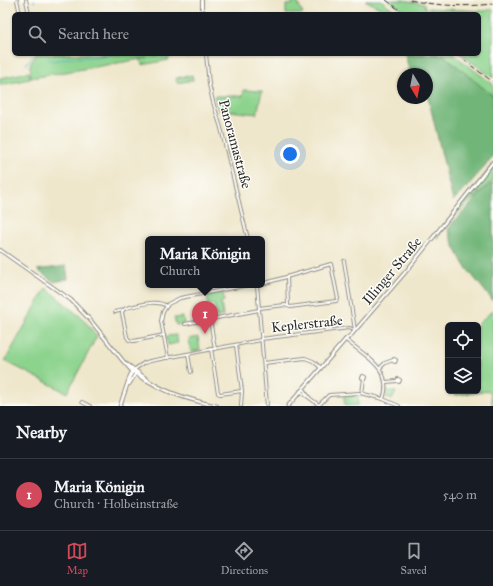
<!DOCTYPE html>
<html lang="en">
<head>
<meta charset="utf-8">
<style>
  body { margin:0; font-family:"IM FELL Great Primer",serif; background:#242831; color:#f1f3f6 }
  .controls { position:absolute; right:12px; bottom:12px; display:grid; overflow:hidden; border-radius:6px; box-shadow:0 1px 3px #0004 }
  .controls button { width:36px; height:36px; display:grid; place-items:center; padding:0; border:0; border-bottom:1px solid #363941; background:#171b24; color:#f1f3f6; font:20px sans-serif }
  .compass { position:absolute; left:397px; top:68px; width:36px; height:36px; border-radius:50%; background:#171b24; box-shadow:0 1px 3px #0004; rotate:170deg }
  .you { position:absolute; left:290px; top:154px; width:14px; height:14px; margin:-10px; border:3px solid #fff; border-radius:50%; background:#1a73e8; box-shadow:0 0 0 6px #1a73e833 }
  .badge { display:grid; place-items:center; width:26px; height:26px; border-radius:50%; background:#d1495b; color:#fff; font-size:13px; font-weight:700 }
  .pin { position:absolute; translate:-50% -33px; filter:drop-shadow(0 1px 2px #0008) }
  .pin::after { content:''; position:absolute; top:21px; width:14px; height:12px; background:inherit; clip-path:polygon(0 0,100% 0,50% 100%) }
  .popup { position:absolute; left:145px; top:236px; width:120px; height:52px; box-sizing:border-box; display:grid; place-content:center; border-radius:6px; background:#171b24; filter:drop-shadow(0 1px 3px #0005); font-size:13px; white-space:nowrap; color:#9ea1a6 }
  .popup b { font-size:15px; color:#f1f3f6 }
  .popup::after { content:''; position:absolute; left:50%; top:100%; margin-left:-8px; border:8px solid transparent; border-top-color:#171b24 }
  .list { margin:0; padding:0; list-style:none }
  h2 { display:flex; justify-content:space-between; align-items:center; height:52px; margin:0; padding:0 16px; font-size:17px }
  h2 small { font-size:13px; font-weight:400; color:#9ea1a6 }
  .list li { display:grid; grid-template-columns:26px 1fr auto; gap:12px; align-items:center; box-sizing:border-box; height:72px; padding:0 16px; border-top:1px solid #363941 }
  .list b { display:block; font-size:15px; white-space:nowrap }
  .list p { margin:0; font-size:13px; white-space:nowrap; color:#9ea1a6 }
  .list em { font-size:13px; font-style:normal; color:#9ea1a6 }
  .icon { flex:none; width:22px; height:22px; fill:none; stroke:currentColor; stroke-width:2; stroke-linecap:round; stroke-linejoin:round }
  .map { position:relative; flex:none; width:493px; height:406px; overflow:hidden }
  .search { position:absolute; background:#171b24; box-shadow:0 1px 3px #0004; left:12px; right:12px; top:12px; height:44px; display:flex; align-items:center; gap:10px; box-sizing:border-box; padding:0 14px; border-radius:6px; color:#9ea1a6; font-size:15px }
  .sheet { height:124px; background:#171b24 }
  nav { display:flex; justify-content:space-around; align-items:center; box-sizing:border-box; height:56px; border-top:1px solid #363941; background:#171b24; font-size:11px; color:#9ea1a6 }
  nav a { display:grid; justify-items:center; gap:2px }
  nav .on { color:#d1495b }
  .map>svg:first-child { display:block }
  .green { fill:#8cd38d; stroke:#5c7f5c }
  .forest { fill:#71b578; stroke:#4e7052 }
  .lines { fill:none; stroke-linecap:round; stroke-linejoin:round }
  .stream { stroke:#3ea9be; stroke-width:1 }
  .street-casing { stroke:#8d897c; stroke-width:4 }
  .secondary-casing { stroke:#8d897c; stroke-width:4.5 }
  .street { stroke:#fff; stroke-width:2 }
  .secondary { stroke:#fff; stroke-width:2.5 }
  .rail { stroke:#2b2b2b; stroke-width:1; stroke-dasharray:6 3; stroke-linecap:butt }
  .labels { text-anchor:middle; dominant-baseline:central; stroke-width:3; stroke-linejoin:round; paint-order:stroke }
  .street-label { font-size:14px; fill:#2b2b2b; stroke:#fdfcf7 }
</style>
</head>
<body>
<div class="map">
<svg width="493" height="406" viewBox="0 0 493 406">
  <rect width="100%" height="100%" fill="#fdfcf7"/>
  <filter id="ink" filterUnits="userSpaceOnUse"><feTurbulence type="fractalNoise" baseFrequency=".025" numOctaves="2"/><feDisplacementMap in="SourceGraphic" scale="8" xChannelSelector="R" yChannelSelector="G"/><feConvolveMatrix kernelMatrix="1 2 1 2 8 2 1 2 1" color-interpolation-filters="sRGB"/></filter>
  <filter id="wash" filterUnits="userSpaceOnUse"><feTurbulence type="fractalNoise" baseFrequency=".012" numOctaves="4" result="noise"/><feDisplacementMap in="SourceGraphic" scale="16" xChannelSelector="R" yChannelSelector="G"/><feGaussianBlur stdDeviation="0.9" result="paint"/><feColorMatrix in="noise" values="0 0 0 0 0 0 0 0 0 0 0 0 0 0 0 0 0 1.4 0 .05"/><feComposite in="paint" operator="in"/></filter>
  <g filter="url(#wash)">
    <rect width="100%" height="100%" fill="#efe7cc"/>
    <g class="green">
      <polygon points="292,0 296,0 303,14 286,14 286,5 293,4"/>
      <polygon points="365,0 381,0 399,14 391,14"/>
      <polygon points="389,0 404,0 424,4 425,8 484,11 493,9 493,78 461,54 479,54 479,14 408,14"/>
      <polygon points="36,54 156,54 156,57 158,54 188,54 189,57 169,56 169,60 142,65 140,59 147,58 31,78 30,65"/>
      <polygon points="442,54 453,54 493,84 493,96"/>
      <polygon points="29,72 30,79 0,85 0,78"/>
      <polygon points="192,75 193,80 177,83 176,78"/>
      <polygon points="244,90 262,91 257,114 218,110 214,96 243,96"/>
      <polygon points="493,164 493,180 451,219 437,238 437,234"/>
      <polygon points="46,288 82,318 97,336 67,393 5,361"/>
      <polygon points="223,292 224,301 221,302 223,316 217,317 214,304 208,305 207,295"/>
      <polygon points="493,310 493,406 492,406 491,393 488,391 456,395 455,391 478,391 477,325"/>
      <polygon points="183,317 184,324 176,325 174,318"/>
      <polygon points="176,335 178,343 168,345 166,336"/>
      <polygon points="198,337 200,350 191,352 189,339"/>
      <polygon points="387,390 396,392 392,400 386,397"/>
      <polygon points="358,395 358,405 346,406 345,405 344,396"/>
    </g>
    <g class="forest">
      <polygon points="405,54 442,54 493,96 493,156 467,187 453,201 427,93 427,74 410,74"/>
      <polygon points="493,182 493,301 464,265 455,248 448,230 453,222 467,209 480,193"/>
      <polygon points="66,266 68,279 54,282 37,270"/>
    </g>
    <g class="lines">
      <g class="stream">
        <polyline points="34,0 34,2"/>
        <polyline points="48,59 53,61 68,58 94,57 112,54"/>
        <polyline points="26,65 33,54"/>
      </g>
    </g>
  </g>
  <g filter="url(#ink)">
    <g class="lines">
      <defs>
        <g id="street">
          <polyline points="17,0 20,14"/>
          <polyline points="26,0 29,14"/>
          <polyline points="202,14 202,0"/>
          <polyline points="206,54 209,84 213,102 221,128 248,239"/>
          <polyline points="344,261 355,330"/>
          <polyline points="287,277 288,305"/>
          <polyline points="257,285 267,406"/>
          <polyline points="259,308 285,305 290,307 336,301 338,299 331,264 262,284"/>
          <polyline points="115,312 123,310"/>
          <polyline points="210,320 215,349"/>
          <polyline points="185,324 259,310"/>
          <path d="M164,335l-30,6 -5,-1 -2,-3 -5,-24 1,-3 3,-2c13,-3 29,-9 41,-2"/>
          <polyline points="261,339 349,328 355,330"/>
          <path d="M346,340c19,16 48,29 37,59"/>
          <polyline points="236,345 242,391 241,406"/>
          <polyline points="211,349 218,393 220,394 242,391"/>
          <polyline points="188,354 191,372"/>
          <polyline points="168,358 161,321 163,312 168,304 180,298 249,285"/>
          <polygon points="394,359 396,360 395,362 393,361"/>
          <polyline points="264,363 305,358 313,361 321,368"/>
          <polyline points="380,368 385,363 393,360"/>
          <polyline points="135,369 144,363 150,361 261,340"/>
          <polygon points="363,376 365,377 364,379 362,378"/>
          <polygon points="398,379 400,380 399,382 397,381"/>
          <polyline points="386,382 397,381"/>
          <polyline points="303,389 309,397"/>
          <polyline points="300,391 319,405"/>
          <polyline points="362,393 364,379"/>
          <polyline points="82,402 90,406"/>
          <polyline points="319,405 329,395 360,393 383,399 399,406"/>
        </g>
        <g id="secondary">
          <polyline points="0,250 71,300 91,321 123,361 132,371 142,378 152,383"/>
          <polyline points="345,340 352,334 408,269 493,162"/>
          <polyline points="128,365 148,380"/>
          <path d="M152,383c19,12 42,18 65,23"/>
          <polyline points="129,384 136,373"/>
          <polyline points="120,406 130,376 133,371"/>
          <polyline points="288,406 345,340"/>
        </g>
      </defs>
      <use href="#street" class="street-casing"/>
      <use href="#secondary" class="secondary-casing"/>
      <use href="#street" class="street"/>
      <use href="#secondary" class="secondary"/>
      <g class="rail">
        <polyline points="386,0 405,14"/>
        <path d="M410,0c27,6 56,7 83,4"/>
        <polyline points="456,54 493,82"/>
      </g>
    </g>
  </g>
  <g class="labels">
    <g class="street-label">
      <text transform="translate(235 144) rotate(75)">Panoramastraße</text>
      <text transform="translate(392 271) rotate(-50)">Illinger Straße</text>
      <text transform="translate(307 324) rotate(-6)">Keplerstraße</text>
    </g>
  </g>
</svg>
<div class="controls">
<button><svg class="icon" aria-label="locate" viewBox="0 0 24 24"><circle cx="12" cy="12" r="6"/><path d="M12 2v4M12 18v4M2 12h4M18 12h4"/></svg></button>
<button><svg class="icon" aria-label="layers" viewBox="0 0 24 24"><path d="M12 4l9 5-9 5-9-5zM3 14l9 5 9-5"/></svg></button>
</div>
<svg class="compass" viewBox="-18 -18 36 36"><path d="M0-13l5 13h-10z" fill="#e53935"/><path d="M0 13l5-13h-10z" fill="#9ea1a6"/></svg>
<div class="you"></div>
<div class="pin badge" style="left:205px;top:334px">1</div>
<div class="popup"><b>Maria Königin</b>Church</div>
<div class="search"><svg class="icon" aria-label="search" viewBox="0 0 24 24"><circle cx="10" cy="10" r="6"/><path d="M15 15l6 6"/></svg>Search here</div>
</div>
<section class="sheet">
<h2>Nearby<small></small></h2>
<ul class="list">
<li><span class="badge">1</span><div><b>Maria Königin</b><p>Church · Holbeinstraße</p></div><em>540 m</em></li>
</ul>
</section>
<nav>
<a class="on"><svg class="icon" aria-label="map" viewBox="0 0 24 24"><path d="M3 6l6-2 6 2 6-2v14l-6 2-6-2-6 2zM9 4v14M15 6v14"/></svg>Map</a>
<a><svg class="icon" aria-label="directions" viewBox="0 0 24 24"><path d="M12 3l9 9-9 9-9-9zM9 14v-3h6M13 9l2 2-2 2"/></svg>Directions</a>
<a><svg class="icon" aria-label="saved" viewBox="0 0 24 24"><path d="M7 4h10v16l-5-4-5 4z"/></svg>Saved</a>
</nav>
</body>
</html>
